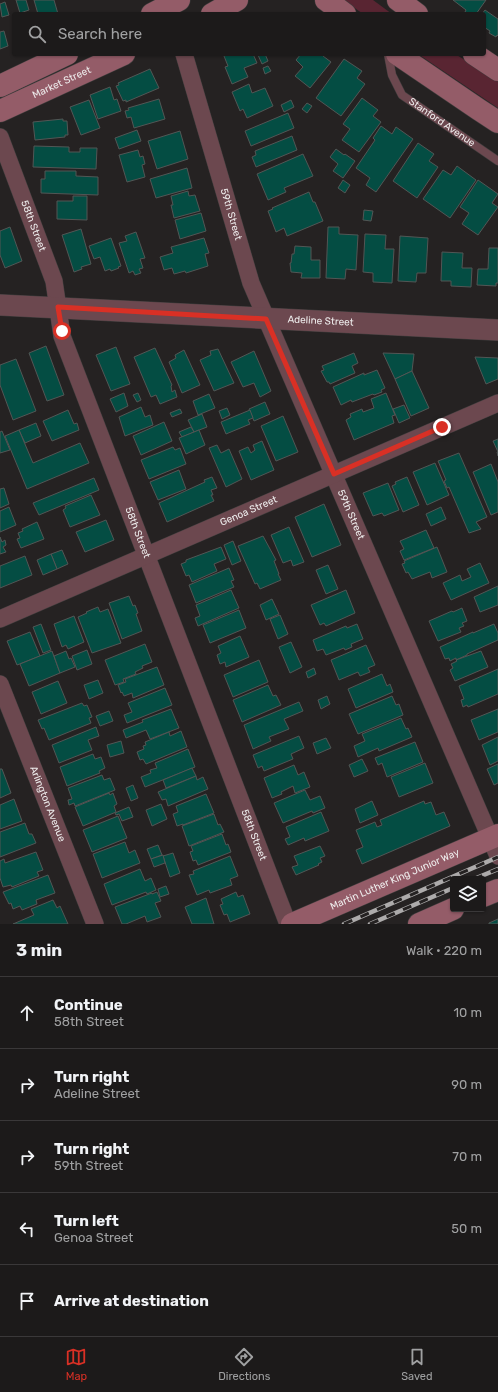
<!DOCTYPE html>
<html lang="en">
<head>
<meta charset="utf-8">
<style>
  body { margin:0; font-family:Rubik,sans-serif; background:#252323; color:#f1f3f6 }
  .controls { position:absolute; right:12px; bottom:12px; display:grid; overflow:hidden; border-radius:4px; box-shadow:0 1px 3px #0004 }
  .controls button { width:36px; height:36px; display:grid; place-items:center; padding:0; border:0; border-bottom:1px solid #3a3839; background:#1c1a1a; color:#f1f3f6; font:20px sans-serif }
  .stop { position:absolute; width:12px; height:12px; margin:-9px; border:3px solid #d93025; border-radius:50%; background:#fff }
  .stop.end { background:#d93025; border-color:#fff; box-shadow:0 1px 4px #0008 }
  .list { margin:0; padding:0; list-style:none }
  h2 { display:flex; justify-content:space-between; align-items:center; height:52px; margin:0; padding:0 16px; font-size:17px }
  h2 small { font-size:13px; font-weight:400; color:#a0a1a2 }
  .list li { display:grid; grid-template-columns:26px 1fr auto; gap:12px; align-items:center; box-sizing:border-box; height:72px; padding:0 16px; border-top:1px solid #3a3839 }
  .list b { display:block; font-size:15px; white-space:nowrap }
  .list p { margin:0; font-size:13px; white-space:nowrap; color:#a0a1a2 }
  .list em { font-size:13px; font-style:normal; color:#a0a1a2 }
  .icon { flex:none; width:22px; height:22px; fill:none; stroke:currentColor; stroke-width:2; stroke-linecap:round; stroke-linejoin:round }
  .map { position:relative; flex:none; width:498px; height:924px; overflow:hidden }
  .search { position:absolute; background:#1c1a1a; box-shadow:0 1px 3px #0004; left:12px; right:12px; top:12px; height:44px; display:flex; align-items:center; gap:10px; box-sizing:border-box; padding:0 14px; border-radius:4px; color:#a0a1a2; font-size:15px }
  .sheet { height:412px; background:#1c1a1a }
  nav { display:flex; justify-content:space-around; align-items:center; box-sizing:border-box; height:56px; border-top:1px solid #3a3839; background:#1c1a1a; font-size:11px; color:#a0a1a2 }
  nav a { display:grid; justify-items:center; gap:2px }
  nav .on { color:#d93025 }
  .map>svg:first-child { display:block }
  .green { fill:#592532 }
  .building { fill:#044d43; stroke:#525655 }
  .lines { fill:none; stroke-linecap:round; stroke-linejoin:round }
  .service-casing { stroke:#413e3e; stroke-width:9 }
  .minor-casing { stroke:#413e3e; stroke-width:18 }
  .tertiary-casing { stroke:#413e3e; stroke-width:22 }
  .secondary-casing { stroke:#413e3e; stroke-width:23 }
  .service { stroke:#6c484f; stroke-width:8 }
  .minor { stroke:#6c484f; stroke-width:17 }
  .tertiary { stroke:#6c484f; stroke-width:21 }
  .secondary { stroke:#945c68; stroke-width:22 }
  .rail-casing { stroke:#adabab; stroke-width:4.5 }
  .rail { stroke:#252222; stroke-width:3; stroke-dasharray:9; stroke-linecap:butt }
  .route { stroke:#d93025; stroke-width:5 }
  .labels { text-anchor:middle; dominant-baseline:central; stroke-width:4; stroke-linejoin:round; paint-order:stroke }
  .street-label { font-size:10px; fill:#eeecec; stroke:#252222 }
</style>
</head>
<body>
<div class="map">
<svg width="498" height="924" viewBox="0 0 498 924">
  <rect width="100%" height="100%" fill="#252222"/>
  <g class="green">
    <polygon points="344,0 373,0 392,14 363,14"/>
    <polygon points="418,54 455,54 498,80 498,108"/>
  </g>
  <g class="building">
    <polygon points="16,0 26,0 29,10 20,13"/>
    <polygon points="34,0 54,0 58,14 38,14"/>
    <polygon points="453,0 486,0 476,14 468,14 465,12 466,10"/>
    <polygon points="5,2 9,15 2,17 0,4"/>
    <polygon points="485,10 498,19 498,36 497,35 496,37 489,33 490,31 484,27 484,14 482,14"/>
    <polygon points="4,31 8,46 0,49 0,32"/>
    <polygon points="228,54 253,54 257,63 244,68 248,77 232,84 225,67 228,66 224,56"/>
    <polygon points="260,54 265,54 268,61 262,64 258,55"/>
    <polygon points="301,54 325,54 323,56 331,62 310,88 295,76 303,67 296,60"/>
    <polygon points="344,59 362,71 357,78 365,84 341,116 316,98"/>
    <polygon points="268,66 271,71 265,74 263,68"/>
    <polygon points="150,69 159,88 126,102 126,100 123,101 116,86 119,85 118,83"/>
    <polygon points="249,84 252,93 265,88 273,106 247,118 243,109 240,111 232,92"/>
    <polygon points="110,87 114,100 117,99 121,111 98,119 90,95"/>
    <polygon points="362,98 378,110 373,116 381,122 359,152 342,140 350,129 343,124"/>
    <polygon points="159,99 165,119 134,128 131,117 127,118 125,111 129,110 128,108"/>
    <polygon points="89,100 100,128 81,135 70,107"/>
    <polygon points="291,100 294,107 284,112 281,105"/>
    <polygon points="307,103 312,106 307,113 302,109"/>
    <polygon points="288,113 294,128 251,146 245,131"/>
    <polygon points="63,119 63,121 67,121 68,135 65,135 65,137 35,140 33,122"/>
    <polygon points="381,126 392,134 396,127 413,139 376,192 366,185 370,178 356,168 375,140 373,138"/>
    <polygon points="137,130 141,141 119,149 115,138"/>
    <polygon points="180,131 188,159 157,169 148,141"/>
    <polygon points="292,136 297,150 256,167 252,157 256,155 255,151"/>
    <polygon points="418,143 434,154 429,161 438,167 417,198 393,181"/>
    <polygon points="34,146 69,147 69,152 80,152 80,148 97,148 96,169 33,167"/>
    <polygon points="336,149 344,155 345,154 355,161 343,178 333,171 338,164 330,157"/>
    <polygon points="138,150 140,157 143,156 145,164 142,165 145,177 127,182 119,155"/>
    <polygon points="303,154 313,176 284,188 286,192 268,200 257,174"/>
    <polygon points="457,166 476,180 450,218 423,199 443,170 451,175"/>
    <polygon points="187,168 192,188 156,198 150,179"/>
    <polygon points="45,171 76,171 76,176 98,177 98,195 41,193 41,179 45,179"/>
    <polygon points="343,180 350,185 345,193 338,188"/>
    <polygon points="478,180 498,194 492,203 498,207 478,235 462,224 469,213 460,207"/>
    <polygon points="188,191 189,196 195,195 200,211 174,218 171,205 173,205 171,196"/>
    <polygon points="309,192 313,202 315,202 323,221 287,236 284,228 276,232 268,211 273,209 272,208"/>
    <polygon points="73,196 87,196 87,220 57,219 57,201 73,201"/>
    <polygon points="364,210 373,211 371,221 363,220"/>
    <polygon points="201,213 206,231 180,239 175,220"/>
    <polygon points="10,227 22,261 5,268 0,255 0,231"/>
    <polygon points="328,227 339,227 339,234 358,235 356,270 346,269 345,279 326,278"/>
    <polygon points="81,229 91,264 81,267 82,269 74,272 62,235"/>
    <polygon points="136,232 145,258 140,259 143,268 139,269 141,273 135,275 133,271 129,273 119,243 127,241 125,236"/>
    <polygon points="365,234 386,235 385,249 394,249 392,283 373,282 373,273 363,272"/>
    <polygon points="400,236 428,238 426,273 417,273 416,282 398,281"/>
    <polygon points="111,238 121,266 118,267 119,268 111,271 110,269 105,271 100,257 94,259 89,246"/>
    <polygon points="204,238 209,253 205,254 208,266 186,273 185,271 174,274 172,268 164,270 160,257 173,253 171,247"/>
    <polygon points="295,246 311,247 311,260 320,260 320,278 301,278 302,273 291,272 290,263 291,263 292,254 294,254"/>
    <polygon points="489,248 498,248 498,283 496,283 496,286 477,285 478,269 488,269"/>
    <polygon points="442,252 463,253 462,268 472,268 471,287 451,286 451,281 441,281"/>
    <polygon points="46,346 64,395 47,401 29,353"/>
    <polygon points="116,347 130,384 111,391 96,355"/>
    <polygon points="155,348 172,385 171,386 172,392 175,390 177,397 160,404 156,395 151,397 134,357"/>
    <polygon points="218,349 234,383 214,391 200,360 211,355 210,351"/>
    <polygon points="184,350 200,385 182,393 169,362 176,358 175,355"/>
    <polygon points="254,351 271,391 260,397 254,383 243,387 231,362"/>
    <polygon points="354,353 358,363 352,366 355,373 330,384 329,382 327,382 321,371 324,370 322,366"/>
    <polygon points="383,353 414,354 412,371 395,379"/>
    <polygon points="475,357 498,358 498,379 486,384"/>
    <polygon points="16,359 36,411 13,420 0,385 0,365"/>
    <polygon points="377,370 385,388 381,390 382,392 374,395 373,394 352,402 351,400 341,405 333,387 364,373 364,375"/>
    <polygon points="412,371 429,408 411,416 395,379"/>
    <polygon points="124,393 128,406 116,412 110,399"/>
    <polygon points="138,393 141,400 137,402 133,395"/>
    <polygon points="386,393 395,415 392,416 394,423 354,440 346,420 351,417 350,414 362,409 363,412 374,408 371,399"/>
    <polygon points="209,394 215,408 198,415 193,401"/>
    <polygon points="265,402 270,414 254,421 249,409"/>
    <polygon points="404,405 410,418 399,423 393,409"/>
    <polygon points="141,407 145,417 150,415 153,425 125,436 119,417"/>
    <polygon points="227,408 230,415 222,419 219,411"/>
    <polygon points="180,409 182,413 172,417 170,413"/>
    <polygon points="68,410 74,424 77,423 79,430 52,441 43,421"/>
    <polygon points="250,410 253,418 248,420 250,424 226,434 221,422"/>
    <polygon points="202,414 207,427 194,432 188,420"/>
    <polygon points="283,416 298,452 276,461 261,426"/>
    <polygon points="164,422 172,441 141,455 133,436"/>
    <polygon points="36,423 41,436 25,443 19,430"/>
    <polygon points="191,427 194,432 182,437 179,432"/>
    <polygon points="19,430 33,463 80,443 89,463 27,489 5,436"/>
    <polygon points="199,430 205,445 186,454 179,438"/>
    <polygon points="2,431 10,450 0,453 0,432"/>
    <polygon points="498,439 498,456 497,452 498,452 493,441"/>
    <polygon points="262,441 274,470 251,480 239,451 248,447 251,453 255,450 253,445"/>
    <polygon points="217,445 221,453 229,449 242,479 226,487 209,448"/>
    <polygon points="173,447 175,450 180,448 186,464 149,479 141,460"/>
    <polygon points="459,453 487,517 476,522 481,529 469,533 449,487 447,488 444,481 446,480 438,461"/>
    <polygon points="435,463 449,495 427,505 413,472"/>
    <polygon points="491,464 498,482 498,512 491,515 473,472"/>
    <polygon points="179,470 186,489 158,500 150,482"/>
    <polygon points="212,477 217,488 211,490 213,495 211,495 214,501 167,522 159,503 205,482 204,480"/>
    <polygon points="407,477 419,505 403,512 392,486 396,484 395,482"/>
    <polygon points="94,478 99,490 39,515 33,503"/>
    <polygon points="388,483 399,510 384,516 382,513 373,516 363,493"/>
    <polygon points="4,488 9,504 0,508 0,489"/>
    <polygon points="91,495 100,515 70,527 63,510 66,508 65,506"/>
    <polygon points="324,504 341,545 312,557 295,517"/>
    <polygon points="9,507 16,525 0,532 0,511"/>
    <polygon points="441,507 446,519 431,526 426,514"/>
    <polygon points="106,520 114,540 85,552 76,532"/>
    <polygon points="37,522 44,539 21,548 17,539 20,538 18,533 23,531 22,529"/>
    <polygon points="289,527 304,562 293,566 291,560 283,563 271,535"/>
    <polygon points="426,530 434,548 404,560 400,551 404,549 400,541"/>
    <polygon points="263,536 276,560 274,561 279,574 278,574 281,580 260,589 257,583 255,584 238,546"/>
    <polygon points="0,537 2,542 5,540 6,545 3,547 6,552 0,554"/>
    <polygon points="233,541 241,561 232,565 224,545"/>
    <polygon points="221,547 226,559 214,564 217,571 192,582 189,575 186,576 181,564 186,562 186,560"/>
    <polygon points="437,547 447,572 432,578 430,572 412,579 408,572 406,573 402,564 405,563 404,561"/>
    <polygon points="62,550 68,564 57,569 51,554"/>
    <polygon points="51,554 57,569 43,575 37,560"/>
    <polygon points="25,556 32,575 0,588 0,566"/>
    <polygon points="480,563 489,583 451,600 443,583 460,575 462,581 471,577 467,569"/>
    <polygon points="328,565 338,589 326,594 316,570"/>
    <polygon points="229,568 234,580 231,581 234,587 196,603 189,585"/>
    <polygon points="498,586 498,605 480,612 474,597"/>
    <polygon points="231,590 239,608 198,626 195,618 200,616 196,605"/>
    <polygon points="346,590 355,613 326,626 324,623 320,625 311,605"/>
    <polygon points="129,596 133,606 135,605 138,613 136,614 142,631 122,639 109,603"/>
    <polygon points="272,599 279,614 266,620 260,605"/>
    <polygon points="98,607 100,612 108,609 121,643 92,653 78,617 87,613 86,612"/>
    <polygon points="462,608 467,621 462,623 464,626 459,628 461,632 438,641 429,621 452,611 453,612"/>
    <polygon points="239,610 246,628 210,643 203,625"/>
    <polygon points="280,615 288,634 278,639 270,619"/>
    <polygon points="74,616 84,642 68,649 66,645 62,647 54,624"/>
    <polygon points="41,624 51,650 43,653 33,627"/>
    <polygon points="357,624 363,639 351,644 352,647 345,650 344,648 326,655 323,649 317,651 313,640 346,626 347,628"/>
    <polygon points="494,624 498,633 498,640 467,654 467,655 456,660 456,658 450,661 449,658 445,659 440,647 473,632 473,633"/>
    <polygon points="30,632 40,656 17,665 7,641"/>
    <polygon points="240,636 249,657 226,667 225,662 220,664 217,655 221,653 218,646"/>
    <polygon points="291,642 302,667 290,673 279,647"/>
    <polygon points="145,644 152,662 142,666 143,668 135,672 136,674 123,679 124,682 115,685 105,660"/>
    <polygon points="366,645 375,665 368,668 370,672 360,676 358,672 339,680 331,660"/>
    <polygon points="87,650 92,664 77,670 72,656"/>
    <polygon points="52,651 60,673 29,686 20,664"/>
    <polygon points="66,651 69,659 71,658 75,667 60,673 54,656"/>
    <polygon points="481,651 488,667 455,681 450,670 453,668 451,664 457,661 456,660"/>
    <polygon points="259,660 268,682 233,697 224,675"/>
    <polygon points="157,667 164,685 133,698 132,693 124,696 122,692 121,693 118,685 126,682 125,679"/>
    <polygon points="314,668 316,674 308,678 306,672"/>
    <polygon points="498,669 498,694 468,707 467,705 463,707 461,700 464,699 459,686"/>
    <polygon points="382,674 387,686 390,684 393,692 356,708 348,689"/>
    <polygon points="98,680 103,693 89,699 84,685"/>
    <polygon points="58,681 67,703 41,714 32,692"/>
    <polygon points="268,685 273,696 276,695 281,705 242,722 233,700"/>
    <polygon points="165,688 172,705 127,723 124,715 132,712 128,703"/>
    <polygon points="327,696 330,704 321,709 318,700"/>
    <polygon points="392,696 396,705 399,704 403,715 358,734 349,714"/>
    <polygon points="299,702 303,711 284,719 289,729 269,737 271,741 253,749 244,725"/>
    <polygon points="82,703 84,706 87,705 92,717 89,718 91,723 49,740 44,728 42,729 38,720"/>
    <polygon points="171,709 179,728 150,739 146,730 126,738 123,730 143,722 142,720"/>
    <polygon points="498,709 498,732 479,740 471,720"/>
    <polygon points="109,711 113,721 100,726 96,716"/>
    <polygon points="401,718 406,729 408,728 412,737 379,751 378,748 358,757 354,746 365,741 362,734"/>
    <polygon points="96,727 99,736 88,740 92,750 59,763 52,745"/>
    <polygon points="181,731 187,747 146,764 143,759 140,760 137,752 144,749 143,746 146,745 145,742 169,732 170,736"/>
    <polygon points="299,736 304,748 291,754 293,759 264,771 262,766 258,768 253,755"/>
    <polygon points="498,737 498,761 490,765 482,745"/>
    <polygon points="326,738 331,748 317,754 313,743"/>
    <polygon points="121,741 124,753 110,757 107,745"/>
    <polygon points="415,742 423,762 387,777 382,763 378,765 375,758"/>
    <polygon points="188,749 195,767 145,787 141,777 151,773 150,770 157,768 155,763"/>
    <polygon points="93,754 95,759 101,757 105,768 99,771 100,773 67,786 60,767"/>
    <polygon points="362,759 368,771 354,777 349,765"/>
    <polygon points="425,763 433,783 399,797 391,777"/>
    <polygon points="498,764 498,783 494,785 487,769"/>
    <polygon points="294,765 298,775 304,772 310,787 295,793 293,786 281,792 282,794 272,798 264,778"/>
    <polygon points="192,768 196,776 166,788 163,780"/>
    <polygon points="0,769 2,769 11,793 0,798"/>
    <polygon points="102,775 104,780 110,778 115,790 75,806 74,803 69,805 68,800 72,799 68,788"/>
    <polygon points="196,776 197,780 203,777 208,789 168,806 166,799 162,800 158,792"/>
    <polygon points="133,785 138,798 131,801 126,788"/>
    <polygon points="305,790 310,800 320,796 325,808 313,813 312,811 283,823 274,803"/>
    <polygon points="109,793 110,795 113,793 117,804 114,806 116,812 83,826 75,807"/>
    <polygon points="206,794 214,813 183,825 183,824 177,826 173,814 178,812 176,806"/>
    <polygon points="14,799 22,821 0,829 0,805"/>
    <polygon points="372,801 378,815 360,823 355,809"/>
    <polygon points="424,801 425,804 431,802 436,815 444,812 450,826 362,864 356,850 363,847 356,830 375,822 377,827 382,825 380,820"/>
    <polygon points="161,804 167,819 152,826 146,810"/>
    <polygon points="129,807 133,817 122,821 119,814 116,815 115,813"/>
    <polygon points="321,812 329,831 305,841 304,838 288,845 285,839 290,837 286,827"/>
    <polygon points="214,814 218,825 220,824 224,832 189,846 182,826"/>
    <polygon points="118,816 127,838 92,852 83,830"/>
    <polygon points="25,823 29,834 32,834 36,843 0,857 0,832"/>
    <polygon points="222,834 226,845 228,844 231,852 198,865 196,860 193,861 190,852 193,851 191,846"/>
    <polygon points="125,842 129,853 135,850 140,863 102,878 93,854"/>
    <polygon points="158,845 162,855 151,859 147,849"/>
    <polygon points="320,846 325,856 320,858 322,862 318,864 319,865 296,875 292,867 298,865 294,856"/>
    <polygon points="36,852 43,870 37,872 39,876 12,887 11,885 3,887 0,878 0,861 4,859 5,863"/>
    <polygon points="173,853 180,873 170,877 163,856"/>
    <polygon points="163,855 165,863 154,867 151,859"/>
    <polygon points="230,856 238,876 230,879 232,885 210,893 209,890 197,895 189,875 194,874 193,871"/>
    <polygon points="140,869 145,881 151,878 156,890 147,894 146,892 112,905 104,884"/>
    <polygon points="48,875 55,893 36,900 37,904 22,910 20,906 13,909 11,903 9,904 3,892"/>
    <polygon points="166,886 169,894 160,897 158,889"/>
    <polygon points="157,892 161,901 155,903 161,917 147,922 145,916 126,924 122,924 115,907 152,893 152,894"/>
    <polygon points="236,892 238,897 243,895 250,914 230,922 227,914 224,915 220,905 223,904 221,899"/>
    <polygon points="206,898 214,924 192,924 185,907"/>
    <polygon points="53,900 57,908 60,906 68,924 13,924 34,915 31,909"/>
    <polygon points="498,919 498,924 489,924 489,923"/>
  </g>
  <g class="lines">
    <defs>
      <g id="service">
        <path id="s1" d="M388,54l4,21 10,20 96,66"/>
      </g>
      <g id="minor">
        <path id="s2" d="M184,54l67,229 247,573"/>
        <path id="s3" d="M0,137l54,144 8,55 226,588"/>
        <path id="s4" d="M0,619l498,-216"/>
        <path id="s5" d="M0,684l95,240"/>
      </g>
      <g id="tertiary">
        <path id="s6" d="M0,305l498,25"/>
      </g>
      <g id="secondary">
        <polyline points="326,0 345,14"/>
        <polyline points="398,0 417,14"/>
        <polyline points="152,14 179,0"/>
        <polyline points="212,14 237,0"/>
        <polyline points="397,54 478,109 498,122"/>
        <polyline points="474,54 498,70"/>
        <polyline points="0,86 67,54"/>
        <path id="s7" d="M0,111l124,-57"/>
        <polyline points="483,896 498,890"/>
        <path id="s8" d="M292,924l206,-89"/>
        <polyline points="419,924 453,909"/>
      </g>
    </defs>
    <use href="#service" class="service-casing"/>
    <use href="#minor" class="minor-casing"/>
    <use href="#tertiary" class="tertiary-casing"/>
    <use href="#secondary" class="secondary-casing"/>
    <use href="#service" class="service"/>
    <use href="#minor" class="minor"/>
    <use href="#tertiary" class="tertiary"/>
    <use href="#secondary" class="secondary"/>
    <defs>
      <g id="rail">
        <polyline points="474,879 498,869"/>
        <polyline points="344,924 498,857"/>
        <polyline points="370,924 453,888"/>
      </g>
    </defs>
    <use href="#rail" class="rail-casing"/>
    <use href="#rail" class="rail"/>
  </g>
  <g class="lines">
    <polyline class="route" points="62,331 58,307 266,319 334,474 442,427"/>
  </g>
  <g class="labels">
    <g class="street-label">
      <text stroke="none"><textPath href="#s7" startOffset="68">Market Street</textPath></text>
      <text stroke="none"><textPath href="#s1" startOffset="92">Stanford Avenue</textPath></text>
      <text stroke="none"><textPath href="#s2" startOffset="167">59th Street</textPath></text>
      <text stroke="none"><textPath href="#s3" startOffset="95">58th Street</textPath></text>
      <text stroke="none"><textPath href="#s6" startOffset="321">Adeline Street</textPath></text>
      <text stroke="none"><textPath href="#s4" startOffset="271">Genoa Street</textPath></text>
      <text stroke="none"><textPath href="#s2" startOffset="491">59th Street</textPath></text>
      <text stroke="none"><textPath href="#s3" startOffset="420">58th Street</textPath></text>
      <text stroke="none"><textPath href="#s5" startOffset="129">Arlington Avenue</textPath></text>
      <text stroke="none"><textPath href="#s3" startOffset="744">58th Street</textPath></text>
      <text stroke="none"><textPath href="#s8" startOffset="112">Martin Luther King Junior Way</textPath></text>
    </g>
  </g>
</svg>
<div class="controls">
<button><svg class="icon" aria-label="layers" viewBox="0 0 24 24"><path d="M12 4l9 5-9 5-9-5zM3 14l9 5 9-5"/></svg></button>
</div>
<div class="stop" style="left:62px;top:331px"></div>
<div class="stop end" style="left:442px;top:427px"></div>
<div class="search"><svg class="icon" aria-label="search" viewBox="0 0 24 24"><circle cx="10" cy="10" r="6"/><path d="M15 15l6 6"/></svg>Search here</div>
</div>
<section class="sheet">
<h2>3 min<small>Walk · 220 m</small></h2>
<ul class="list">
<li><svg class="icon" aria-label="ahead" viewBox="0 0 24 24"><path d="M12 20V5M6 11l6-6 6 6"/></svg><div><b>Continue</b><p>58th Street</p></div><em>10 m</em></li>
<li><svg class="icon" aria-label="right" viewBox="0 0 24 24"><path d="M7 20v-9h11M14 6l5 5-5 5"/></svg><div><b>Turn right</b><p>Adeline Street</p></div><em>90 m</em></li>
<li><svg class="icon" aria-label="right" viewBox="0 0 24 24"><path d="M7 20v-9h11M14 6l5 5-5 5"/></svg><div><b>Turn right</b><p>59th Street</p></div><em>70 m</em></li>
<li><svg class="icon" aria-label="left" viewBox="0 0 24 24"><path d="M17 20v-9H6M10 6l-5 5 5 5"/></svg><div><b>Turn left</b><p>Genoa Street</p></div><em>50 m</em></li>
<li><svg class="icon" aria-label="arrive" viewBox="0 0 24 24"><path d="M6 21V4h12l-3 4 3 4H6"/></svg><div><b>Arrive at destination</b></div></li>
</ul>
</section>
<nav>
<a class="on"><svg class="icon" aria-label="map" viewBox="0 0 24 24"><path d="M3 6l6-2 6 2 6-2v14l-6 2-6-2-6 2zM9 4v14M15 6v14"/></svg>Map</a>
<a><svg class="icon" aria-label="directions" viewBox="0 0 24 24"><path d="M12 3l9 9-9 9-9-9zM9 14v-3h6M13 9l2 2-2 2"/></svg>Directions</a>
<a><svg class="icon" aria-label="saved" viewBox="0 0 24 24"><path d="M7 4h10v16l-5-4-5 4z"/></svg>Saved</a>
</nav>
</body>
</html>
